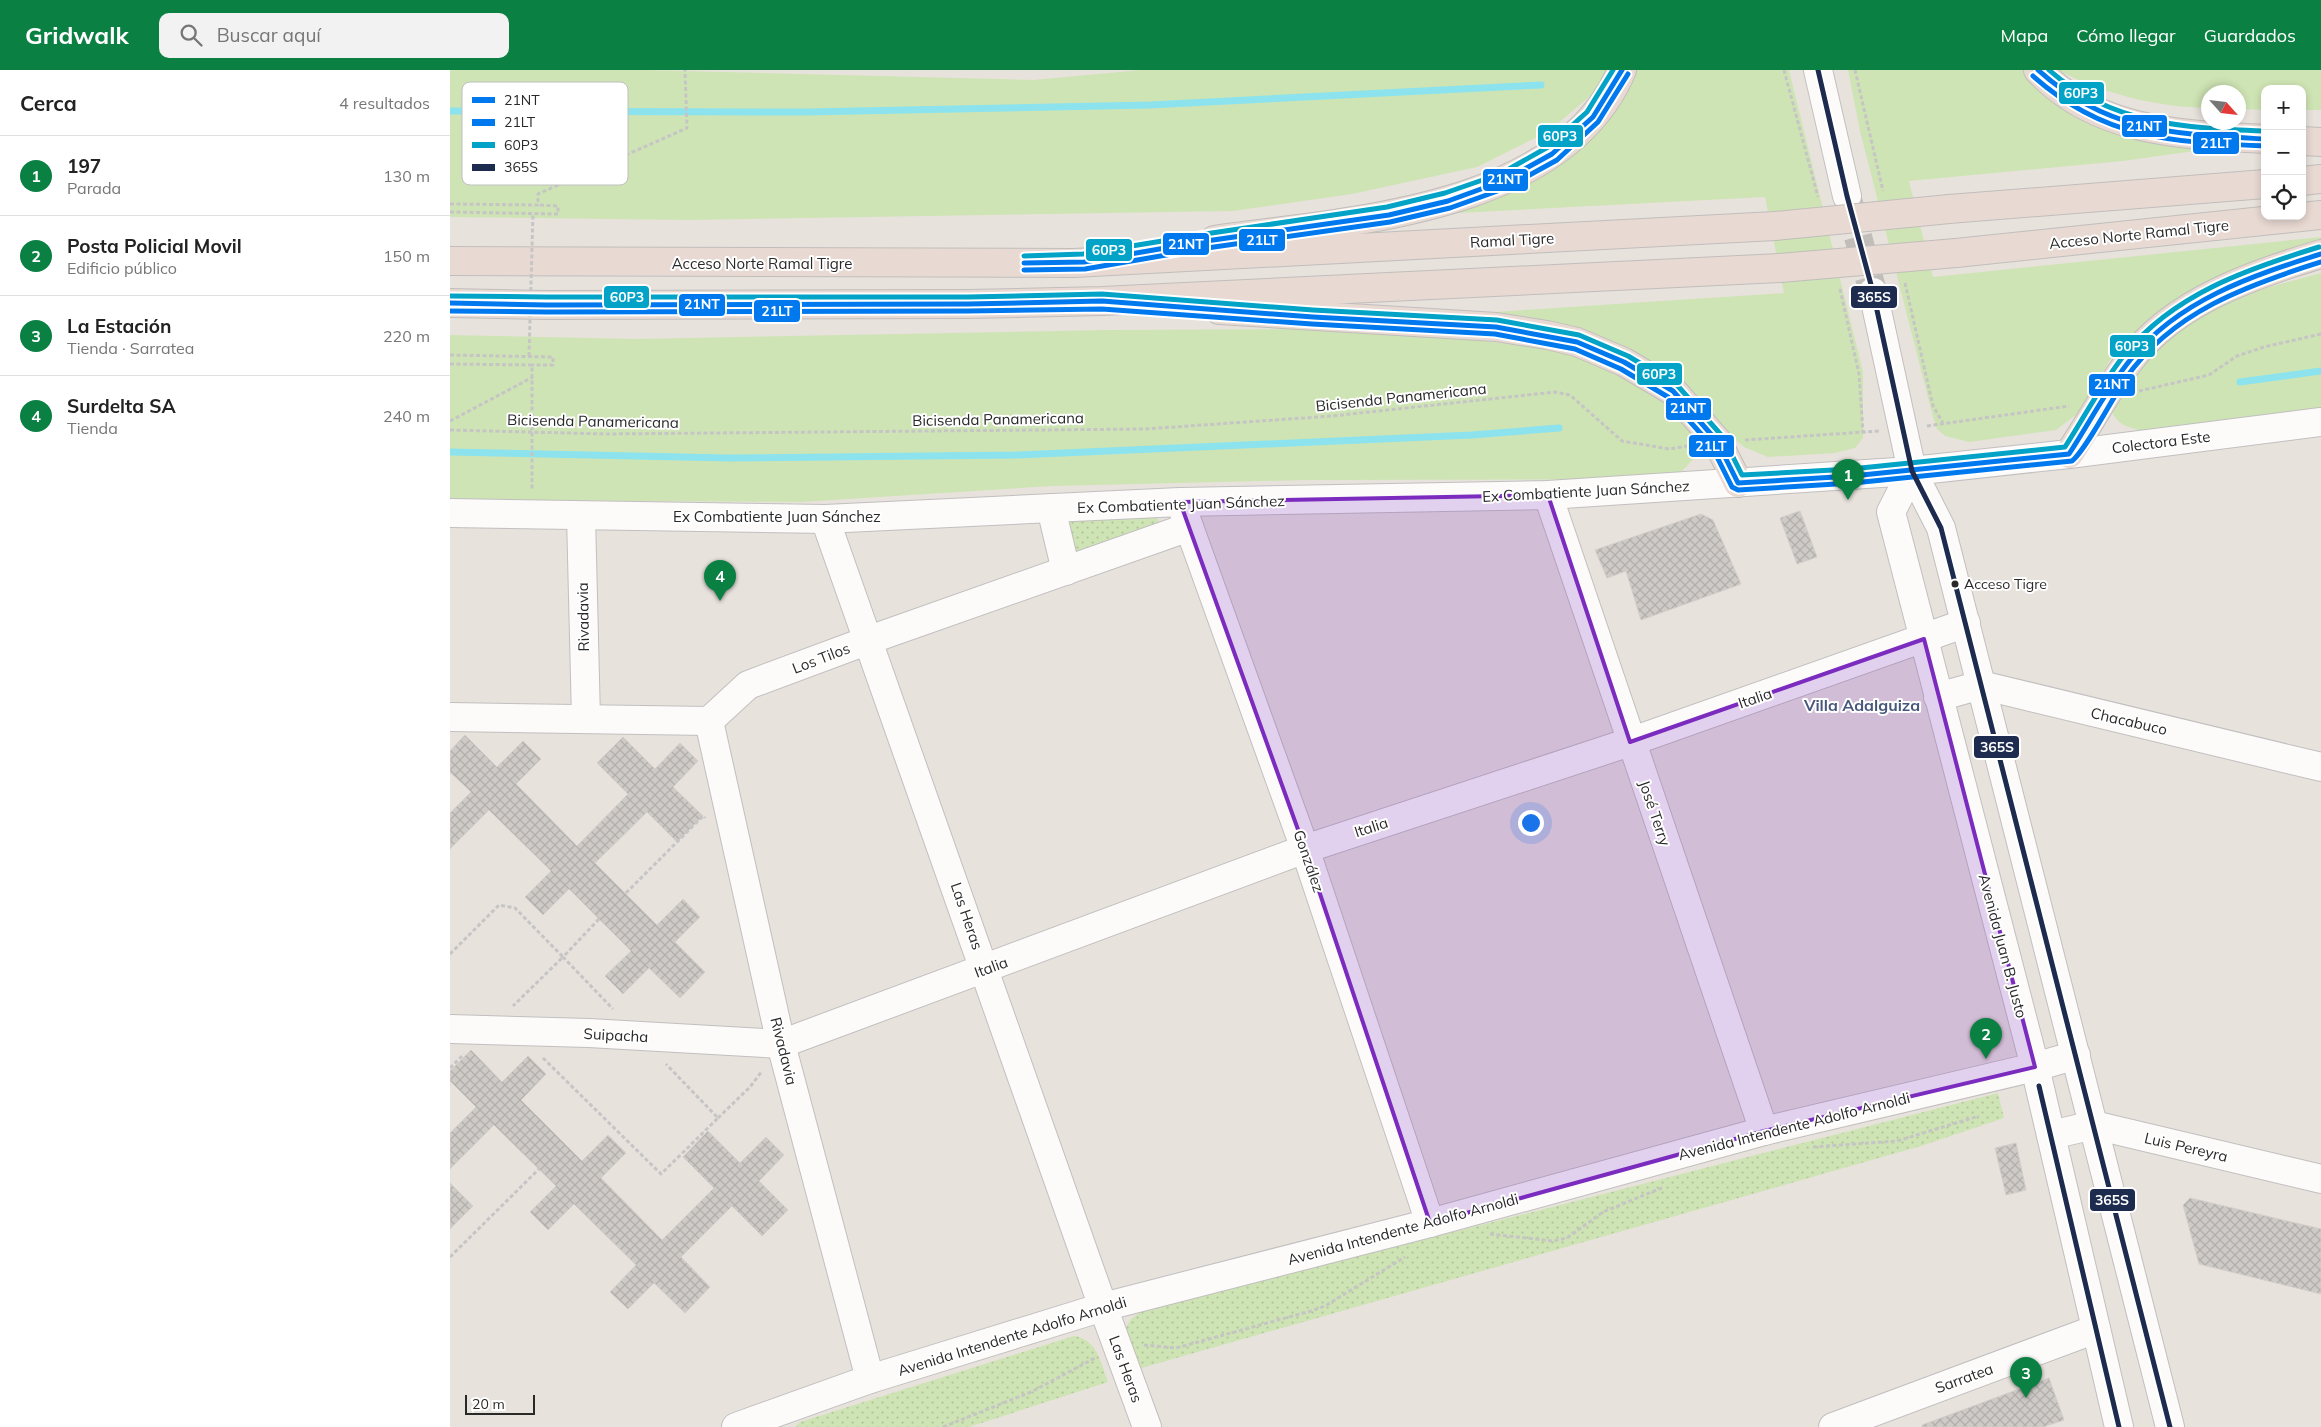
<!DOCTYPE html>
<html lang="es">
<head>
<meta charset="utf-8">
<style>
  body { margin:0; font-family:Mulish,sans-serif; background:#f2f2f2; color:#222 }
  .controls { position:absolute; right:15px; top:15px; display:grid; overflow:hidden; border-radius:10px; box-shadow:0 2px 8px #0003 }
  .controls button { width:45px; height:45px; display:grid; place-items:center; padding:0; border:0; border-bottom:1px solid #e0e0e0; background:#fff; color:#222; font:25px sans-serif }
  .compass { position:absolute; left:1751px; top:15px; width:45px; height:45px; border-radius:50%; background:#fff; box-shadow:0 2px 8px #0003; rotate:117deg }
  .scale { position:absolute; left:15px; bottom:12px; width:70px; box-sizing:border-box; padding-left:5px; border:2px solid #292929; border-top:0; font-size:14px; line-height:18px; white-space:nowrap; color:#292929; -webkit-text-stroke:4px #fff; paint-order:stroke }
  .you { position:absolute; left:1080px; top:752px; width:18px; height:18px; margin:-12px; border:4px solid #fff; border-radius:50%; background:#1a73e8; box-shadow:0 0 0 8px #1a73e833 }
  .badge { display:grid; place-items:center; width:32px; height:32px; border-radius:50%; background:#0b8043; color:#fff; font-size:16px; font-weight:700 }
  .pin { position:absolute; translate:-50% -41px; filter:drop-shadow(0 1px 2px #0008) }
  .pin::after { content:''; position:absolute; top:26px; width:18px; height:15px; background:inherit; clip-path:polygon(0 0,100% 0,50% 100%) }
  .list { margin:0; padding:0; list-style:none }
  h2 { display:flex; justify-content:space-between; align-items:center; height:65px; margin:0; padding:0 20px; font-size:21px }
  h2 small { font-size:16px; font-weight:400; color:#767676 }
  .list li { display:grid; grid-template-columns:32px 1fr auto; gap:15px; align-items:center; box-sizing:border-box; height:80px; padding:0 20px; border-top:1px solid #e0e0e0 }
  .list b { display:block; font-size:19px; white-space:nowrap }
  .list p { margin:0; font-size:16px; white-space:nowrap; color:#767676 }
  .list em { font-size:16px; font-style:normal; color:#767676 }
  .icon { flex:none; width:28px; height:28px; fill:none; stroke:currentColor; stroke-width:2; stroke-linecap:round; stroke-linejoin:round }
  .map { position:relative; flex:none; width:1871px; height:1357px; overflow:hidden }
  header { display:flex; align-items:center; gap:30px; box-sizing:border-box; height:70px; padding:0 25px; background:#0b8043; color:#fff }
  header strong { font-size:24px }
  nav { display:flex; gap:28px; margin-inline-start:auto; font-size:18px }
  .search { width:350px; height:45px; background:#f2f2f2; display:flex; align-items:center; gap:12px; box-sizing:border-box; padding:0 18px; border-radius:10px; color:#767676; font-size:19px }
  main { display:flex }
  aside { flex:1; background:#fff }
  .map>svg:first-child { display:block }
  .grass { fill:#cfe4b4 }
  .park { fill:url(#park-dots) }
  .lines { fill:none; stroke-linecap:round; stroke-linejoin:round }
  .stream { stroke:#8ce3ee; stroke-width:7 }
  .building { fill:url(#building-cross-hatch); stroke:#d3ceca }
  .secondary-tunnel { stroke:#c2bdb9; stroke-width:28; stroke-dasharray:28 14; stroke-linecap:butt }
  .minor-casing { stroke:#c1bfbf; stroke-width:30 }
  .tertiary-casing { stroke:#c1bfbf; stroke-width:30 }
  .secondary-casing { stroke:#c1bfbf; stroke-width:30 }
  .motorway-casing { stroke:#c0bebc; stroke-width:30 }
  .path { stroke:#c6c5c5; stroke-width:3; stroke-dasharray:4 2.5; stroke-linecap:butt }
  .minor { stroke:#fcfbfa; stroke-width:28 }
  .tertiary { stroke:#fcfbfa; stroke-width:28 }
  .secondary { stroke:#fcfbfa; stroke-width:28 }
  .motorway { stroke:#e8d9d2; stroke-width:28 }
  .motorway-bridge-casing { stroke:#c0bebc; stroke-width:30; stroke-linecap:butt }
  .path-bridge { stroke:#c6c5c5; stroke-width:3; stroke-dasharray:4 2.5; stroke-linecap:butt }
  .motorway-bridge { stroke:#e8d9d2; stroke-width:28 }
  .bus-1-casing { stroke:#fff; stroke-width:9 }
  .bus-2-casing { stroke:#fff; stroke-width:9 }
  .bus-3-casing { stroke:#fff; stroke-width:9 }
  .bus-4-casing { stroke:#fff; stroke-width:9 }
  .bus-1 { stroke:#0079ef; stroke-width:5 }
  .bus-2 { stroke:#0079ef; stroke-width:5 }
  .bus-3 { stroke:#02a3c6; stroke-width:5 }
  .bus-4 { stroke:#1d2b4f; stroke-width:5 }
  .marked { fill:#7b2cbf; fill-opacity:0.2; stroke:#7b2cbf; stroke-width:4; stroke-linejoin:round }
  .bus-dot { fill:#292929; stroke:#fff; stroke-width:2 }
  .labels { text-anchor:middle; dominant-baseline:central; stroke-width:4; stroke-linejoin:round; paint-order:stroke }
  .bus-label { font-size:14px; fill:#292929; stroke:#fff; text-anchor:start }
  .street-label { font-size:15px; fill:#292929; stroke:#fff }
  .neighbourhood-label { font-size:16px; font-weight:bold; fill:#47577c; stroke:#fff }
  .key { fill:#fff; stroke:#bfbfbf; stroke-width:1 }
  .key-label { font-size:14px; fill:#292929 }
  .line-badge { stroke:#fff; stroke-width:2 }
  .badge-label { font-size:14px; text-anchor:middle; font-weight:bold; fill:#fff }
</style>
</head>
<body>
<header>
<strong>Gridwalk</strong>
<div class="search"><svg class="icon" aria-label="search" viewBox="0 0 24 24"><circle cx="10" cy="10" r="6"/><path d="M15 15l6 6"/></svg>Buscar aquí</div>
<nav><a>Mapa</a><a>Cómo llegar</a><a>Guardados</a></nav>
</header>
<main>
<aside>
<h2>Cerca<small>4 resultados</small></h2>
<ul class="list">
<li><span class="badge">1</span><div><b>197</b><p>Parada</p></div><em>130 m</em></li>
<li><span class="badge">2</span><div><b>Posta Policial Movil</b><p>Edificio público</p></div><em>150 m</em></li>
<li><span class="badge">3</span><div><b>La Estación</b><p>Tienda · Sarratea</p></div><em>220 m</em></li>
<li><span class="badge">4</span><div><b>Surdelta SA</b><p>Tienda</p></div><em>240 m</em></li>
</ul>
</aside>
<div class="map">
<svg width="1871" height="1357" viewBox="0 0 1871 1357">
  <defs>
    <pattern id="park-dots" width="8" height="8" patternUnits="userSpaceOnUse" patternTransform="scale(1.25)"><rect width="8" height="8" fill="#cfe4b4"/><path d="M2 2h.1M6 6h.1" fill="none" stroke="#b2c49b" stroke-width="1.8" stroke-linecap="round"/></pattern>
    <pattern id="building-cross-hatch" width="8" height="8" patternUnits="userSpaceOnUse" patternTransform="scale(1.25)"><rect width="8" height="8" fill="#cecbc7"/><path d="M0 0l8 8M0 8l8-8" fill="none" stroke="#b1aeab"/></pattern>
  </defs>
  <rect width="100%" height="100%" fill="#e8e2dd"/>
  <g class="grass">
    <polygon points="0,0 194,0 583,10 691,0 1158,0 1153,15 1099,61 1027,97 902,124 783,141 240,150 0,147"/>
    <polygon points="1183,0 1339,0 1413,302 1413,368 1405,378 1385,383 1318,387 1294,377 1273,360 1244,322 1196,288 1114,259 1034,246 1044,242 1334,223 1315,127 951,146 1070,107"/>
    <polygon points="1398,0 1577,0 1591,17 1795,74 1673,91 1459,111 1483,207 1871,167 1871,172 1757,219 1700,248 1660,290 1631,341 1606,360 1519,372 1495,366 1487,359 1482,343 1410,61"/>
    <path d="M1607,0h264v40h-19v-21h-37v21l-26,-1 -1,-17h-30v16c-53,-1 -103,-14 -151,-38z"/>
    <path d="M1871,203v135l-178,23c-16,-4 -29,-7 -32,-24l38,-58 41,-30 69,-29z"/>
    <polygon points="858,259 1001,267 1102,279 1159,298 1213,332 1246,364 1250,382 1232,401 1207,409 859,410 603,416 351,432 0,430 0,265 186,269 657,260"/>
  </g>
  <g class="park">
    <polygon points="704,446 709,450 708,453 618,487 611,451"/>
    <polygon points="1548,1023 1554,1048 1471,1076 688,1299 675,1259 681,1249 691,1242"/>
    <path d="M624,1266c23,3 27,27 34,46l-139,45h-174l5,-5z"/>
  </g>
  <g class="lines">
    <g class="stream">
      <polyline points="0,41 356,42 700,35 1091,15"/>
      <polyline points="1790,312 1871,301"/>
      <polyline points="0,382 278,388 568,385 1022,365 1109,358"/>
    </g>
  </g>
  <g class="building">
    <polygon points="1350,441 1367,487 1347,494 1330,448"/>
    <polygon points="1251,444 1263,450 1291,514 1191,550 1176,501 1157,508 1145,480"/>
    <polygon points="15,665 47,697 73,671 91,689 66,714 127,776 178,724 147,693 173,667 205,699 230,673 248,691 223,717 253,746 227,772 197,742 145,793 207,855 233,829 250,847 225,872 255,902 230,928 199,898 173,924 155,906 181,881 119,819 93,845 75,827 101,801 39,740 0,779 0,743 21,722 0,702 0,681"/>
    <polygon points="21,980 52,1012 78,986 96,1004 71,1030 132,1091 158,1065 176,1083 151,1108 212,1170 264,1118 233,1087 258,1061 290,1093 316,1067 334,1085 309,1111 338,1140 312,1166 282,1136 231,1187 260,1217 235,1243 204,1213 178,1239 160,1222 186,1195 124,1134 98,1160 80,1142 106,1116 44,1055 0,1099 0,1063 26,1037 0,1011 0,1001"/>
    <polygon points="1566,1073 1576,1120 1556,1125 1545,1078"/>
    <polygon points="0,1113 23,1136 0,1159"/>
    <polygon points="1740,1128 1871,1159 1871,1224 1749,1194 1733,1135"/>
    <polygon points="1599,1308 1614,1350 1593,1357 1472,1357 1472,1355"/>
  </g>
  <g class="lines">
    <polyline class="secondary-tunnel" points="1397,126 1423,222"/>
    <defs>
      <g id="minor">
        <polyline points="1098,425 1314,1061"/>
        <polyline points="601,438 616,501"/>
        <polyline points="733,440 855,779 980,1153"/>
        <polyline points="131,446 136,649"/>
        <polyline points="375,449 653,1237 697,1357"/>
        <polyline points="1488,627 1531,615 1871,697"/>
        <polyline points="0,647 259,651 298,615 419,570 739,457"/>
        <polyline points="259,651 331,974 420,1309"/>
        <polyline points="0,959 139,963 331,974 855,779 1180,672 1516,553"/>
        <polyline points="1383,1357 1646,1259"/>
      </g>
      <g id="tertiary">
        <polyline points="0,443 375,449 730,432 1098,425 1462,401 1619,384 1871,352"/>
        <polyline points="1601,1065 1644,1055 1871,1109"/>
      </g>
      <g id="secondary">
        <polyline points="1368,0 1397,126"/>
        <polyline points="1423,222 1462,401 1491,458 1720,1357"/>
        <polyline points="1462,401 1441,442 1585,997 1669,1357"/>
        <polyline points="286,1357 420,1309 653,1237 980,1153 1314,1061 1585,997 1626,985"/>
      </g>
      <g id="motorway">
        <path d="M1588,0c59,63 146,65 227,69"/>
        <polyline points="1852,71 1871,72"/>
        <polyline points="1852,111 1871,109"/>
        <polyline points="1499,139 1815,114"/>
        <path d="M764,170c132,-19 348,-28 408,-170"/>
        <polyline points="1506,183 1871,145"/>
        <polyline points="0,191 624,193 1325,156"/>
        <polyline points="0,233 97,235 518,234 652,231 1330,198"/>
        <polyline points="769,240 1046,257 1097,265 1127,272 1174,292 1223,321 1267,371 1288,413"/>
        <path d="M1619,384c21,-31 39,-66 62,-95 44,-58 123,-85 190,-105"/>
      </g>
    </defs>
    <use href="#minor" class="minor-casing"/>
    <use href="#tertiary" class="tertiary-casing"/>
    <use href="#secondary" class="secondary-casing"/>
    <use href="#motorway" class="motorway-casing"/>
    <g class="path">
      <polyline points="1334,0 1368,127"/>
      <polyline points="1405,0 1433,121"/>
      <polyline points="0,134 88,135 88,124 237,58 235,0"/>
      <polyline points="0,142 108,144 108,136 88,135"/>
      <polyline points="1455,213 1483,336 1493,353"/>
      <polyline points="1390,219 1409,304 1413,362"/>
      <polyline points="0,285 103,287 103,295 82,295"/>
      <polyline points="0,294 82,295 82,419"/>
      <polyline points="1689,321 1759,305 1787,286 1814,277 1871,264"/>
      <polyline points="0,351 83,307"/>
      <polyline points="1477,356 1619,336"/>
      <polyline points="0,360 155,364 695,359 882,346 1105,322 1120,325 1172,371 1219,379 1237,376"/>
      <polyline points="1295,370 1429,361"/>
      <polyline points="176,823 253,746 255,748"/>
      <polyline points="149,849 113,887 163,939"/>
      <polyline points="0,884 49,835 65,838 113,887 63,936"/>
      <polyline points="93,988 211,1104 268,1048 216,994"/>
      <polyline points="0,998 14,984"/>
      <polyline points="268,1048 300,1017 312,1001"/>
      <polyline points="1363,1077 1447,1071 1529,1046"/>
      <polyline points="1040,1164 1103,1171 1117,1168 1153,1142 1214,1117"/>
      <polyline points="0,1187 89,1099"/>
      <polyline points="694,1275 726,1278 861,1241 875,1236 955,1187"/>
      <polyline points="493,1357 581,1322 645,1288"/>
    </g>
    <use href="#minor" class="minor"/>
    <use href="#tertiary" class="tertiary"/>
    <use href="#secondary" class="secondary"/>
    <use href="#motorway" class="motorway"/>
    <defs>
      <g id="motorway-bridge">
        <polyline points="1325,156 1499,139"/>
        <polyline points="1330,198 1506,183"/>
      </g>
    </defs>
    <use href="#motorway-bridge" class="motorway-bridge-casing"/>
    <polyline class="path-bridge" points="79,286 83,143"/>
    <use href="#motorway-bridge" class="motorway-bridge"/>
    <defs>
      <g id="bus-1">
        <path d="M1588,0c70,63 137,64 227,69"/>
        <polyline points="574,193 634,192 756,171 939,145 998,131 1053,111 1102,84 1143,47 1172,0"/>
        <path d="M0,233l97,2 421,-1 134,-3 211,16 183,10 81,15 47,20 49,29 44,50 21,42 114,-7 217,-22c21,-32 38,-66 62,-95 48,-59 120,-83 190,-105"/>
      </g>
      <g id="bus-2">
        <path d="M1583,6c72,64 140,66 232,70"/>
        <polyline points="574,200 635,199 757,178 940,152 1000,138 1056,118 1107,90 1148,52 1178,4"/>
        <path d="M0,241l97,1 421,-1 134,-2 210,15 183,10 80,15 46,20 47,28 43,48 21,42 6,3 115,-7 219,-22c14,-11 41,-64 54,-83 46,-66 121,-93 195,-116"/>
      </g>
      <g id="bus-3">
        <path d="M1599,0c62,55 137,58 216,61"/>
        <polyline points="574,186 633,184 755,164 937,137 995,123 1050,104 1098,77 1137,42 1163,0"/>
        <path d="M0,226l97,1h421l134,-3 211,16 184,10 82,15 49,21 49,29 46,52 19,38 109,-6 214,-22c20,-31 37,-64 60,-93 49,-60 122,-85 194,-107"/>
      </g>
      <g id="bus-4">
        <polyline points="1368,0 1397,126 1423,222 1462,401 1491,458 1720,1357"/>
        <polyline points="1589,1016 1669,1357"/>
      </g>
    </defs>
    <use href="#bus-1" class="bus-1-casing"/>
    <use href="#bus-2" class="bus-2-casing"/>
    <use href="#bus-3" class="bus-3-casing"/>
    <use href="#bus-4" class="bus-4-casing"/>
    <use href="#bus-1" class="bus-1"/>
    <use href="#bus-2" class="bus-2"/>
    <use href="#bus-3" class="bus-3"/>
    <use href="#bus-4" class="bus-4"/>
  </g>
  <path class="marked" d="M1098,425l82,247 294,-103 111,428 -271,64 -334,92 -125,-374 -125,-347z"/>
  <circle class="bus-dot" cx="1505" cy="514" r="4.5"/>
  <g class="labels">
    <g class="bus-label">
      <text x="1514" y="514">Acceso Tigre</text>
    </g>
    <g class="street-label">
      <text transform="translate(1689 164) rotate(-6)">Acceso Norte Ramal Tigre</text>
      <text transform="translate(1062 170) rotate(-3)">Ramal Tigre</text>
      <text x="312" y="193">Acceso Norte Ramal Tigre</text>
      <text transform="translate(951 327) rotate(-6)">Bicisenda Panamericana</text>
      <text transform="translate(548 349) rotate(-1)">Bicisenda Panamericana</text>
      <text transform="translate(143 351) rotate(1)">Bicisenda Panamericana</text>
      <text transform="translate(1711 372) rotate(-7)">Colectora Este</text>
      <text transform="translate(1136 421) rotate(-3)">Ex Combatiente Juan Sánchez</text>
      <text transform="translate(731 434) rotate(-2)">Ex Combatiente Juan Sánchez</text>
      <text x="327" y="446">Ex Combatiente Juan Sánchez</text>
      <text transform="translate(133 547) rotate(-91)">Rivadavia</text>
      <text transform="translate(371 588) rotate(-21)">Los Tilos</text>
      <text transform="translate(1305 628) rotate(-19)">Italia</text>
      <text transform="translate(1679 651) rotate(13)">Chacabuco</text>
      <text transform="translate(1205 743) rotate(71)">José Terry</text>
      <text transform="translate(921 757) rotate(-18)">Italia</text>
      <text transform="translate(859 791) rotate(71)">González</text>
      <text transform="translate(517 846) rotate(71)">Las Heras</text>
      <text transform="translate(1553 876) rotate(75)">Avenida Juan B. Justo</text>
      <text transform="translate(541 897) rotate(-20)">Italia</text>
      <text transform="translate(166 965) rotate(3)">Suipacha</text>
      <text transform="translate(334 981) rotate(76)">Rivadavia</text>
      <text transform="translate(1344 1056) rotate(-14)">Avenida Intendente Adolfo Arnoldi</text>
      <text transform="translate(1736 1077) rotate(13)">Luis Pereyra</text>
      <text transform="translate(953 1159) rotate(-15)">Avenida Intendente Adolfo Arnoldi</text>
      <text transform="translate(562 1266) rotate(-17)">Avenida Intendente Adolfo Arnoldi</text>
      <text transform="translate(676 1299) rotate(70)">Las Heras</text>
      <text transform="translate(1514 1308) rotate(-20)">Sarratea</text>
    </g>
    <g class="neighbourhood-label">
      <text x="1412" y="635">Villa Adalguiza</text>
    </g>
  </g>
  <rect x="12" y="12" width="166" height="103" rx="8" class="key"/>
  <rect x="22" y="27" width="23" height="6" fill="#0079ef"/>
  <rect x="22" y="49" width="23" height="7" fill="#0079ef"/>
  <rect x="22" y="72" width="23" height="6" fill="#02a3c6"/>
  <rect x="22" y="94" width="23" height="7" fill="#1d2b4f"/>
  <g class="key-label">
    <text x="54" y="35">21NT</text>
    <text x="54" y="57">21LT</text>
    <text x="54" y="80">60P3</text>
    <text x="54" y="102">365S</text>
  </g>
  <g class="line-badge">
    <rect x="1608" y="11" width="47" height="24" rx="5" fill="#02a3c6"/>
    <rect x="1671" y="44" width="47" height="24" rx="5" fill="#0079ef"/>
    <rect x="1087" y="54" width="47" height="24" rx="5" fill="#02a3c6"/>
    <rect x="1742" y="61" width="48" height="24" rx="5" fill="#0079ef"/>
    <rect x="1032" y="98" width="47" height="24" rx="5" fill="#0079ef"/>
    <rect x="788" y="158" width="48" height="24" rx="5" fill="#0079ef"/>
    <rect x="712" y="162" width="48" height="24" rx="5" fill="#0079ef"/>
    <rect x="635" y="168" width="48" height="24" rx="5" fill="#02a3c6"/>
    <rect x="153" y="215" width="47" height="24" rx="5" fill="#02a3c6"/>
    <rect x="1400" y="215" width="48" height="24" rx="5" fill="#1d2b4f"/>
    <rect x="228" y="223" width="48" height="24" rx="5" fill="#0079ef"/>
    <rect x="303" y="229" width="48" height="24" rx="5" fill="#0079ef"/>
    <rect x="1659" y="264" width="47" height="24" rx="5" fill="#02a3c6"/>
    <rect x="1186" y="292" width="47" height="24" rx="5" fill="#02a3c6"/>
    <rect x="1638" y="303" width="48" height="24" rx="5" fill="#0079ef"/>
    <rect x="1215" y="327" width="47" height="24" rx="5" fill="#0079ef"/>
    <rect x="1238" y="364" width="47" height="24" rx="5" fill="#0079ef"/>
    <rect x="1523" y="665" width="47" height="24" rx="5" fill="#1d2b4f"/>
    <rect x="1639" y="1118" width="47" height="24" rx="5" fill="#1d2b4f"/>
  </g>
  <g class="badge-label">
    <text x="1631" y="28">60P3</text>
    <text x="1694" y="61">21NT</text>
    <text x="1110" y="71">60P3</text>
    <text x="1766" y="78">21LT</text>
    <text x="1055" y="114">21NT</text>
    <text x="812" y="175">21LT</text>
    <text x="736" y="179">21NT</text>
    <text x="659" y="185">60P3</text>
    <text x="177" y="232">60P3</text>
    <text x="1424" y="232">365S</text>
    <text x="252" y="239">21NT</text>
    <text x="327" y="246">21LT</text>
    <text x="1682" y="281">60P3</text>
    <text x="1209" y="309">60P3</text>
    <text x="1662" y="319">21NT</text>
    <text x="1238" y="343">21NT</text>
    <text x="1261" y="381">21LT</text>
    <text x="1547" y="682">365S</text>
    <text x="1662" y="1135">365S</text>
  </g>
</svg>
<div class="controls">
<button>+</button>
<button>−</button>
<button><svg class="icon" aria-label="locate" viewBox="0 0 24 24"><circle cx="12" cy="12" r="6"/><path d="M12 2v4M12 18v4M2 12h4M18 12h4"/></svg></button>
</div>
<svg class="compass" viewBox="-18 -18 36 36"><path d="M0-13l5 13h-10z" fill="#e53935"/><path d="M0 13l5-13h-10z" fill="#767676"/></svg>
<div class="scale">20 m</div>
<div class="you"></div>
<div class="pin badge" style="left:1398px;top:430px">1</div>
<div class="pin badge" style="left:1536px;top:989px">2</div>
<div class="pin badge" style="left:1576px;top:1328px">3</div>
<div class="pin badge" style="left:270px;top:531px">4</div>
</div>
</main>
</body>
</html>
